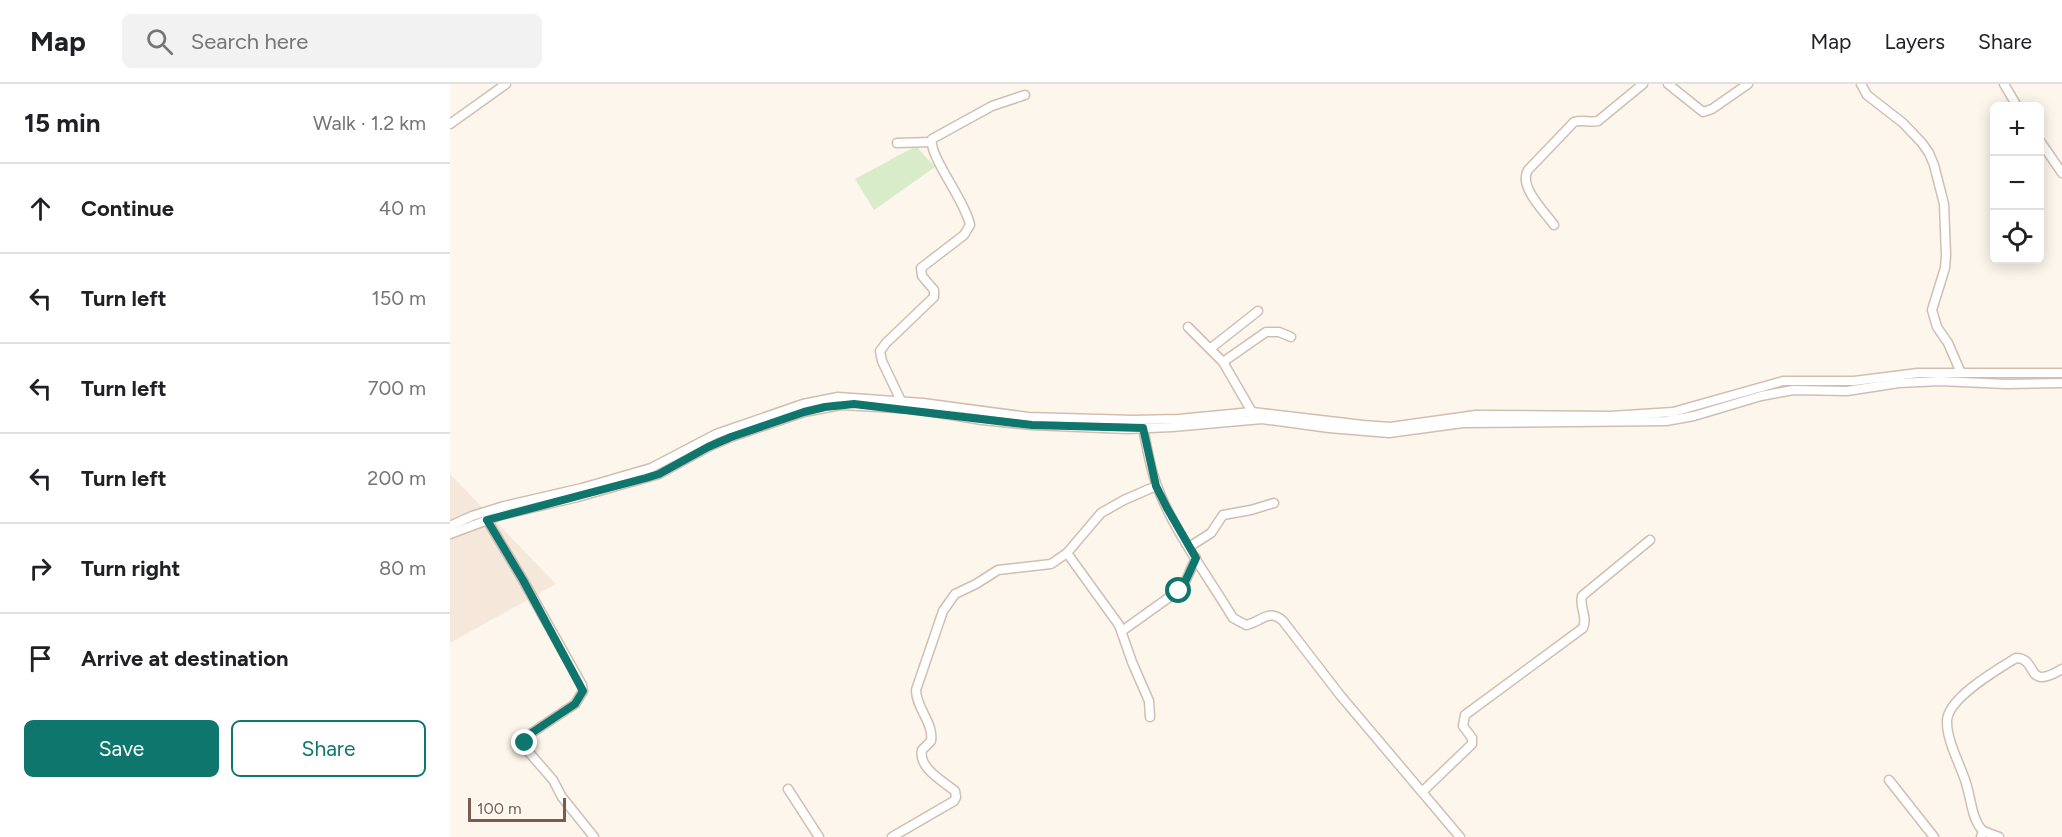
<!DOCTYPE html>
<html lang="en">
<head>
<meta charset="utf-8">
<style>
  body { margin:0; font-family:Figtree,sans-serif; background:#f2f2f2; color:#202124 }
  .controls { position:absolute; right:18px; top:18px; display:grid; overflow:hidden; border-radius:9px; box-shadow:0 3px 15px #0003 }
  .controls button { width:54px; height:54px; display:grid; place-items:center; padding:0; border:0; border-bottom:2px solid #e0e0e0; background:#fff; color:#202124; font:30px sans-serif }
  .scale { position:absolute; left:18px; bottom:15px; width:98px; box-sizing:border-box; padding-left:6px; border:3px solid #7a5c4d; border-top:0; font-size:16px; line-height:21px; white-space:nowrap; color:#7a5c4d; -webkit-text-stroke:4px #fffaf3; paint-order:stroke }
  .stop { position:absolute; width:18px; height:18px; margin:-14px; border:4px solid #0f766e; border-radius:50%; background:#fff }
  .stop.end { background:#0f766e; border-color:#fff; box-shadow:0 2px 6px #0008 }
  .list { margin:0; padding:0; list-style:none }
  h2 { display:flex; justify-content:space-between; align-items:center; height:78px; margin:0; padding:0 24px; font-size:26px }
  h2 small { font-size:20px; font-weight:400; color:#757577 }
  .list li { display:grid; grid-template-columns:39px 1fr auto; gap:18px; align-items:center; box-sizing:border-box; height:90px; padding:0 24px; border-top:2px solid #e0e0e0 }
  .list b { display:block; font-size:22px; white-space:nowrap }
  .list em { font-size:20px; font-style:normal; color:#757577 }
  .actions { display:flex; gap:12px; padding:18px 24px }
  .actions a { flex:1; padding:14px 0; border:2px solid #0f766e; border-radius:9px; text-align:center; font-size:21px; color:#0f766e }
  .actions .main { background:#0f766e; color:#fff }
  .icon { flex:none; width:33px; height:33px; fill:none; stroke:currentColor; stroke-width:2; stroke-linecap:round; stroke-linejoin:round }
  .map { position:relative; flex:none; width:1612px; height:753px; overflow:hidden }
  header { display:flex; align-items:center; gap:36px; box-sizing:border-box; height:84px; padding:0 30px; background:#fff; border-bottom:2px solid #e0e0e0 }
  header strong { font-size:28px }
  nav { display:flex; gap:33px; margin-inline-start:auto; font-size:21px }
  .search { width:420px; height:54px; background:#f2f2f2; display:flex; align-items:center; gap:15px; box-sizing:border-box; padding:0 21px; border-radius:9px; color:#757577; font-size:22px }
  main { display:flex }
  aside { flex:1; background:#fff }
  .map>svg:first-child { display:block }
  .residential { fill:#f5e8da }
  .green { fill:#d8ecc9 }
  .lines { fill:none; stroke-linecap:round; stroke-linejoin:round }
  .minor-casing { stroke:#d1beb0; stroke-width:11 }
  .minor { stroke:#fff; stroke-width:8 }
  .route { stroke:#0f766e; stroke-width:8 }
</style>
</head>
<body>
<header>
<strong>Map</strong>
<div class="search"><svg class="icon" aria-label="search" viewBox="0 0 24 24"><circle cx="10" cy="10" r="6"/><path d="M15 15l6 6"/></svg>Search here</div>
<nav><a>Map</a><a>Layers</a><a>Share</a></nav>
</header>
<main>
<aside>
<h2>15 min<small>Walk · 1.2 km</small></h2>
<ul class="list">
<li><svg class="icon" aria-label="ahead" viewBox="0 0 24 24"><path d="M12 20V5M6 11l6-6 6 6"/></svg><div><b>Continue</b></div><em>40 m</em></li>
<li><svg class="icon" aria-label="left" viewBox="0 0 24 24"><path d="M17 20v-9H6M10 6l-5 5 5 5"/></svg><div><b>Turn left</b></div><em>150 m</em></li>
<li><svg class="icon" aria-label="left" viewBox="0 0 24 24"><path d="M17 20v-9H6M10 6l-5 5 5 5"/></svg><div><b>Turn left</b></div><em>700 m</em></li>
<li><svg class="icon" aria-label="left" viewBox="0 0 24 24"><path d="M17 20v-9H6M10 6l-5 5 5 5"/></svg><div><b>Turn left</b></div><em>200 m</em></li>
<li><svg class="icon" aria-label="right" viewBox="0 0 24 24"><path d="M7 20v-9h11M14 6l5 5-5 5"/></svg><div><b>Turn right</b></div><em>80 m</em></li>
<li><svg class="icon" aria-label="arrive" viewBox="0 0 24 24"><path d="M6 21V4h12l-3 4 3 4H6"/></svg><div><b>Arrive at destination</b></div></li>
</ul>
<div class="actions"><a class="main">Save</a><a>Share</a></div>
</aside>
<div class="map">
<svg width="1612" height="753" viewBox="0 0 1612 753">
  <rect width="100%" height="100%" fill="#fdf6ec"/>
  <polygon class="residential" points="0,390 106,500 0,559"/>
  <polygon class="green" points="466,62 485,83 424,126 405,95"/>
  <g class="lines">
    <defs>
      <g id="minor">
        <polyline points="1218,0 1253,28 1262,25 1298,0"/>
        <polyline points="1411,0 1417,11 1453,39 1472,59 1479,69 1484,81 1494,120 1496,171 1495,184 1482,226 1487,243 1498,259 1511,289"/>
        <polyline points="1554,0 1567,22"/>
        <polyline points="0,40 56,0"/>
        <polyline points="1590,57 1612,89"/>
        <polyline points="447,59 481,58"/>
        <path d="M1104,141c-10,-14 -36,-39 -26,-55l46,-48c9,-3 16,1 24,-1l45,-37"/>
        <polyline points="738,243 773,278 802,328"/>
        <polyline points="761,264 808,227"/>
        <polyline points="773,278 816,248 829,248 841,253"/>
        <path d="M451,317l-19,-40 -2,-10 6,-8 48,-46v-7l-12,-14 -1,-8 43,-33 6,-10c-4,-23 -42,-70 -38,-86l60,-33 33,-11"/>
        <path d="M693,344c4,19 7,40 14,58 17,46 51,90 76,132l13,7c15,-3 23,-17 37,-4l57,74 120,142"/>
        <polyline points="37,436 73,496 132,601 133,607 125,620 80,650 76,654 75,659 77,666 103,696 112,713 144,753"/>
        <polyline points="0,442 22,432 54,422 132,404 201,384 266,350 353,320 388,313 473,319 578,333 683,336 729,335 802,328 913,341 940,343 1026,331 1160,332 1223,328 1333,297 1404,297 1468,289 1612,289"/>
        <polyline points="0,450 51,431 128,413 209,390 258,363 281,353 354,328 391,321 464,325 532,336 582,341 677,345 722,343 812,335 879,344 939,349 1013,339 1216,337 1244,332 1311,312 1343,306 1397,307 1449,299 1490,297 1556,300 1612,299"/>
        <polyline points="739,463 761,449 773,431 801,426 824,419"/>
        <polyline points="617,469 669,541 682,578 699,617 700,633"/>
        <polyline points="672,547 728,507 735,498 746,474"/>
        <polyline points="1439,696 1484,753"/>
        <polyline points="338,705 369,753"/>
        <path d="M972,708l50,-48v-6l-9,-12 2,-11 118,-87c5,-12 -4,-20 -1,-32l68,-56"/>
        <polyline points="1533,747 1549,753"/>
        <path d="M442,753l62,-36 2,-4 -1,-6c-12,-10 -37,-23 -33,-41l9,-9c3,-18 -15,-33 -15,-51l27,-79 12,-17 21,-10 22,-14 53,-6 16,-11 34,-40 23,-13 32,-14"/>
        <path d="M1531,753l2,-6c-12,-12 -12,-35 -18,-51 -6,-18 -18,-39 -18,-58 -1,-23 51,-53 69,-64 23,0 8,34 46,11"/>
      </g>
    </defs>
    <use href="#minor" class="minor-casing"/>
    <use href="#minor" class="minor"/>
  </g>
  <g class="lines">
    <polyline class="route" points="75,659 76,654 80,650 125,620 133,607 73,496 37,436 196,394 209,390 258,363 281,353 354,328 375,323 404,320 582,341 693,344 706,402 717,424 746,474 735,498 729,507"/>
  </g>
</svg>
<div class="controls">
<button>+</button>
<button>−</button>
<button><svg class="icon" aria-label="locate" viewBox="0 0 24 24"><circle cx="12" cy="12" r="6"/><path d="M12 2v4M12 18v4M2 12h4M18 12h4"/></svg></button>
</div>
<div class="scale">100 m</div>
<div class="stop" style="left:729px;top:507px"></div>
<div class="stop end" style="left:75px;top:659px"></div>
</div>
</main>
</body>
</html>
